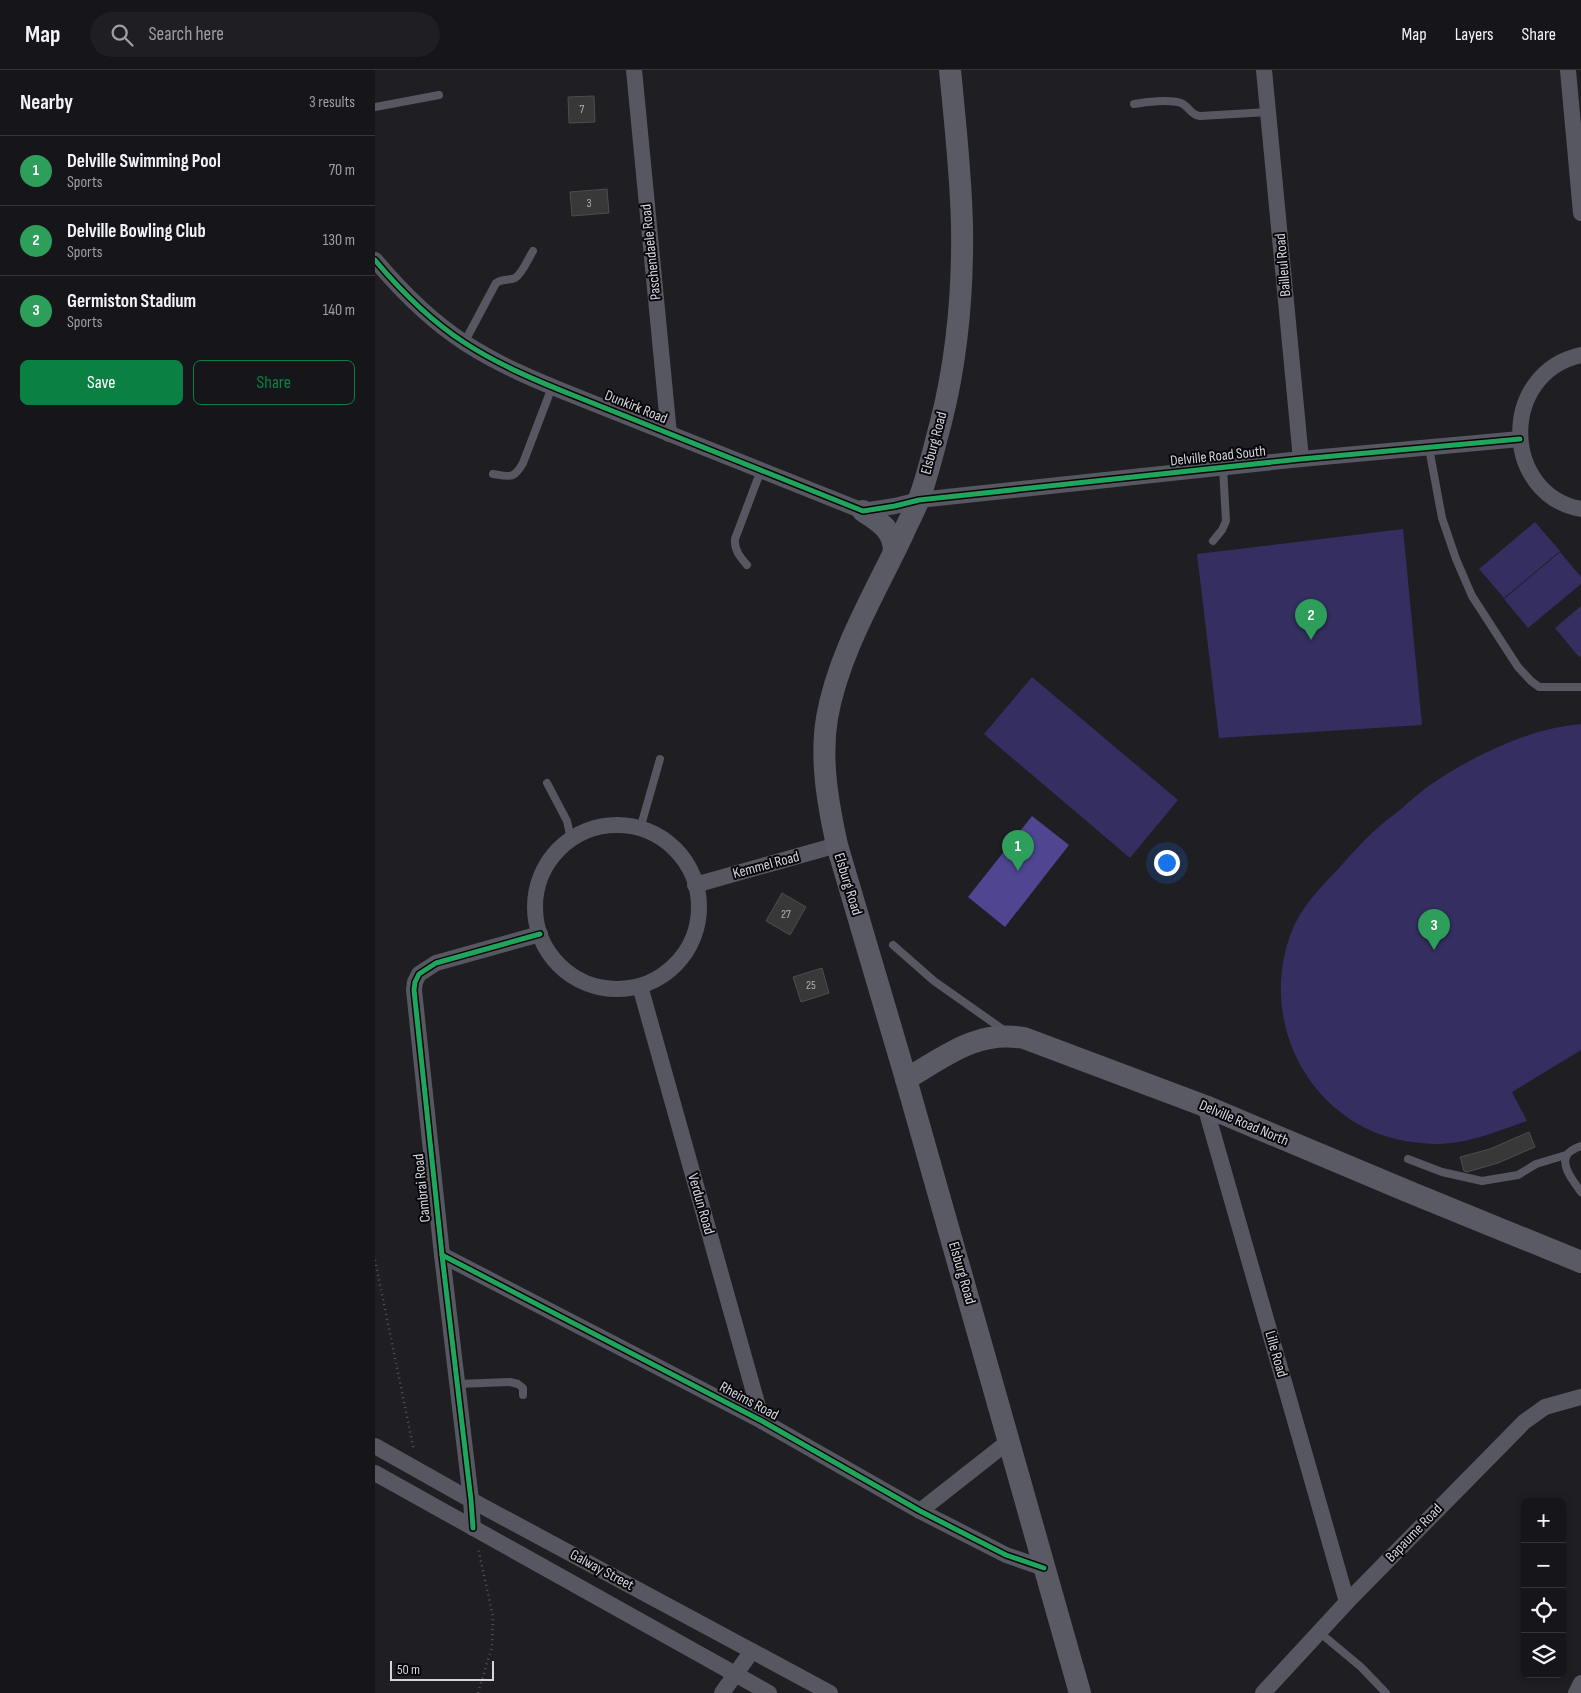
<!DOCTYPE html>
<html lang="en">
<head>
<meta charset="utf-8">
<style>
  body { margin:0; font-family:"Sofia Sans Condensed",sans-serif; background:#1f1f23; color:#f1f3f6 }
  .controls { position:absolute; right:15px; bottom:15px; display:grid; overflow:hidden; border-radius:8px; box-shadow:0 2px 8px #0003 }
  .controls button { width:45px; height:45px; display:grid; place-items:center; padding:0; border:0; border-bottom:1px solid #353539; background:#16161a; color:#f1f3f6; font:25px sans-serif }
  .scale { position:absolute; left:15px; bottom:12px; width:104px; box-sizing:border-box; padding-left:5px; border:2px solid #d5d5dd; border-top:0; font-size:14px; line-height:18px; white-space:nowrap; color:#d5d5dd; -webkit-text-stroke:4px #07060b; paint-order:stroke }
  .you { position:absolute; left:791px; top:792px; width:18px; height:18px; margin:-12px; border:4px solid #fff; border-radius:50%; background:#1a73e8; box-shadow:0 0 0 8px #1a73e833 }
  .badge { display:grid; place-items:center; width:32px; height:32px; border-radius:50%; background:#0b8043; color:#fff; font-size:16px; font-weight:700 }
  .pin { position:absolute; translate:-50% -41px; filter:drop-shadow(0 1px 2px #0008) }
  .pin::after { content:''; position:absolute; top:26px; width:18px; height:15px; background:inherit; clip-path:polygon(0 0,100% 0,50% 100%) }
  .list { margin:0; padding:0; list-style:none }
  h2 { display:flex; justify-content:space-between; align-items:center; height:65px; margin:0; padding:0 20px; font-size:21px }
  h2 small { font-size:16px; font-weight:400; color:#9e9fa2 }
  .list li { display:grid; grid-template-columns:32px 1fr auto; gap:15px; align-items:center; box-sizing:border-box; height:70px; padding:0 20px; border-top:1px solid #353539 }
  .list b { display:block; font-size:19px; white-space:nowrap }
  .list p { margin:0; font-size:16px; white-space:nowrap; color:#9e9fa2 }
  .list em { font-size:16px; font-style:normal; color:#9e9fa2 }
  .actions { display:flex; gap:10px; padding:15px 20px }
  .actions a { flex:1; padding:11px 0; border:1px solid #0b8043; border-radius:8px; text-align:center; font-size:18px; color:#0b8043 }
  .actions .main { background:#0b8043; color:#fff }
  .icon { flex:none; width:28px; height:28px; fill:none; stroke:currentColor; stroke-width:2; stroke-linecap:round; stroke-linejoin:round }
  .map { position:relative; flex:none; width:1206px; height:1623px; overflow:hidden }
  header { display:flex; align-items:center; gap:30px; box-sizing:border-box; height:70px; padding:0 25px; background:#16161a; border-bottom:1px solid #353539 }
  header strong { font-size:24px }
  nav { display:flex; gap:28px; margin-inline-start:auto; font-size:18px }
  .search { width:350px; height:45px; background:#1f1f23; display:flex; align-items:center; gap:12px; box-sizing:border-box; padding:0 18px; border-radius:28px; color:#9e9fa2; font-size:19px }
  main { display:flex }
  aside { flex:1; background:#16161a }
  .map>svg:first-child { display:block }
  .green { fill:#352e61 }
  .water { fill:#4f4590 }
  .building { fill:#383839; stroke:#4d4d4c }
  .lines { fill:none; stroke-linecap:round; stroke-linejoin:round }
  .path { stroke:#55555e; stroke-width:2.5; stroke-dasharray:1 4; stroke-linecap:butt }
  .lane { stroke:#575762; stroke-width:8 }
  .street { stroke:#575762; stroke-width:16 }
  .secondary { stroke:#5a5a65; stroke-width:22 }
  .cycleway-casing { stroke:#07060b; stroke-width:8 }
  .cycleway { stroke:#20a55d; stroke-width:5 }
  .labels { text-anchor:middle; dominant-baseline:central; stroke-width:4; stroke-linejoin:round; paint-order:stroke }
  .number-label { font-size:12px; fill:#aeaeb4 }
  .street-label { font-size:15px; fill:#d5d5dd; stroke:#07060b }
</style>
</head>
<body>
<header>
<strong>Map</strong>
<div class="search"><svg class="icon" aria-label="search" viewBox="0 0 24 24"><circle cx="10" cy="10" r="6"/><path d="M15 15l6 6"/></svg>Search here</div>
<nav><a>Map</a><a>Layers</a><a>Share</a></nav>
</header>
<main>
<aside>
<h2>Nearby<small>3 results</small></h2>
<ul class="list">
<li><span class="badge" style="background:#2e9e5b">1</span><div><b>Delville Swimming Pool</b><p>Sports</p></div><em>70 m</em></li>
<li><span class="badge" style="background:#2e9e5b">2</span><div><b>Delville Bowling Club</b><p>Sports</p></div><em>130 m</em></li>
<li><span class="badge" style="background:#2e9e5b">3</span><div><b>Germiston Stadium</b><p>Sports</p></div><em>140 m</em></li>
</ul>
<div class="actions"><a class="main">Save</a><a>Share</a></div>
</aside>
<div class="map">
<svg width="1206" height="1623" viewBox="0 0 1206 1623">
  <rect width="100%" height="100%" fill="#1e1e23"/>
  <g class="green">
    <polygon points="1160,452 1185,481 1129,528 1104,499"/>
    <polygon points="1028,459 1047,655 844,668 822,484"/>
    <polygon points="1185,482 1206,507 1206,514 1153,558 1129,529"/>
    <polygon points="1206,536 1206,586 1204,587 1180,558"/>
    <polygon points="657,607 803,730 755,788 609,664"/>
    <path d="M1206,654v326l-69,42 15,29c-29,10 -61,24 -93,23 -20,-1 -41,-4 -60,-12 -77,-33 -112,-122 -83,-199 10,-26 29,-45 48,-65 11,-12 22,-25 34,-36 8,-8 18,-15 27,-22 10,-9 21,-19 33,-27 42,-28 97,-55 148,-59z"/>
  </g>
  <polygon class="water" points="657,746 694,775 630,857 593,827"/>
  <g class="building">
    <polygon points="219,26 220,52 194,53 193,27"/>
    <polygon points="232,119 234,143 197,146 195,122"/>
    <polygon points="407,823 431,837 415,865 391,851"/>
    <polygon points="447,898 454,923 426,932 418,907"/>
    <polygon points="1154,1062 1160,1077 1123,1093 1092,1102 1089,1101 1085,1087 1115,1079"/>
  </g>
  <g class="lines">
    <g class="path">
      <polyline points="0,1190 39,1381"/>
      <polyline points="103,1623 117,1577 118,1547 103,1478"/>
    </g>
    <g class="lane">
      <path d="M759,34c11,-2 36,-5 47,-1 8,3 9,12 19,13l68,-4"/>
      <polyline points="0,37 64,25"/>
      <path d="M89,273l32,-60c7,-5 12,-2 19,-5 7,-4 13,-19 18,-27"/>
      <polyline points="1054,378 1067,448 1081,489 1097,526 1143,597 1156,611 1164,617 1206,617"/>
      <path d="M118,404c18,3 21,5 30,-11l29,-76"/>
      <polyline points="838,471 847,460 851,451 848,398"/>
      <path d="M372,495c-7,-8 -13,-15 -12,-26l26,-69"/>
      <polyline points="172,713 192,751 196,769"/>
      <polyline points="265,759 285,689"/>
      <polyline points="518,875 559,911 630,961"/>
      <path d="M1206,1076c-5,2 -11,4 -14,9 -7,11 8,28 14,37"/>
      <polyline points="1033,1089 1067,1102 1107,1111 1143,1105 1161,1094 1191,1085"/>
      <polyline points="82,1314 135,1312 143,1314 148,1318 148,1325"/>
      <polyline points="944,1562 986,1597 1011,1623"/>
    </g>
    <g class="street">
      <polyline points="259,0 294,364"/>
      <polyline points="889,0 926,389"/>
      <polyline points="1193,0 1206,143"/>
      <path d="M0,190c26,31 56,61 90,83 34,22 72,38 110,53l288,115 32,-5 24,-6 382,-41 219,-20"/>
      <path d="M1206,285c-82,18 -80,139 0,154"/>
      <circle cx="242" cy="837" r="82"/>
      <polyline points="320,815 462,775"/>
      <polyline points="265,916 387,1351"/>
      <polyline points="830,1036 972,1532"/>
      <polyline points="67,1185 387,1351 545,1441 631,1485 669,1498"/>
      <polyline points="0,1376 96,1430 455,1623"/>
      <polyline points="0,1403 394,1623"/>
      <polyline points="545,1441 634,1371"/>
      <polyline points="98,1458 96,1430 67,1185 39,920 40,912 44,904 61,893 165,864"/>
      <polyline points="347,1623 377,1581"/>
      <polyline points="888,1623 972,1532 1149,1352 1170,1337 1206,1327"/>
      <polyline points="1201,1623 1206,1613"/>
    </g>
    <g class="secondary">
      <path d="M575,0c5,52 11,104 12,156 1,65 -5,133 -21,196 -7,26 -13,53 -22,77 -5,13 -12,25 -17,37 -27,57 -64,118 -75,182 -7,42 1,86 10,127l69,234 174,614"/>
      <path d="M488,441c17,11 31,19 31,41"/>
      <path d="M531,1009c40,-23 70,-49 118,-41l181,68 202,85 174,71"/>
    </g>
    <defs>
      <g id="cycleway">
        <path d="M0,190c26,31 56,61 90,83 34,22 72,38 110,53l288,115 32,-5 24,-6 382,-41 219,-20"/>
        <polyline points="67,1185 387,1351 545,1441 631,1485 669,1498"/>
        <polyline points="98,1458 96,1430 67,1185 39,920 40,912 44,904 61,893 165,864"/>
      </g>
    </defs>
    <use href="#cycleway" class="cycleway-casing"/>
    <use href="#cycleway" class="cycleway"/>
  </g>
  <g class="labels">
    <g class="number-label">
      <text x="207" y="39">7</text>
      <text x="214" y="133">3</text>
      <text x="411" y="844">27</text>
      <text x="436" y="915">25</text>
    </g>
    <g class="street-label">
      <text transform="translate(276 182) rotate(-96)">Paschendaele Road</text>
      <text transform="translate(908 195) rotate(-95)">Bailleul Road</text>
      <text transform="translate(261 337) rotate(22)">Dunkirk Road</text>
      <text transform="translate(559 373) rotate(-75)">Elsburg Road</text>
      <text transform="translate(843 386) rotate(-6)">Delville Road South</text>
      <text transform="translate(391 795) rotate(-15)">Kemmel Road</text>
      <text transform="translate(473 814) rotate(73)">Elsburg Road</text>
      <text transform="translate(869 1053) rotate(23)">Delville Road North</text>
      <text transform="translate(47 1118) rotate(-96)">Cambrai Road</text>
      <text transform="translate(326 1134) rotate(74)">Verdun Road</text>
      <text transform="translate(587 1203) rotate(74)">Elsburg Road</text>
      <text transform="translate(901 1284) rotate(74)">Lille Road</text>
      <text transform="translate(374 1331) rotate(28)">Rheims Road</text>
      <text transform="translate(1039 1463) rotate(-46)">Bapaume Road</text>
      <text transform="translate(227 1500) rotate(28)">Galway Street</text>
    </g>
  </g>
</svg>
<div class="controls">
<button>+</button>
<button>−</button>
<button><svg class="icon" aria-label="locate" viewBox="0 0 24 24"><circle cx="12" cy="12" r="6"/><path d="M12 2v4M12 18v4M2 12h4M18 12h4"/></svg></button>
<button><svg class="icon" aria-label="layers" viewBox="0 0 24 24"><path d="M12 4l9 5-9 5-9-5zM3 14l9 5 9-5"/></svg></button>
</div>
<div class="scale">50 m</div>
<div class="you"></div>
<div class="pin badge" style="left:643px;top:801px;background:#2e9e5b">1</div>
<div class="pin badge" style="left:936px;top:570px;background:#2e9e5b">2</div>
<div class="pin badge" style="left:1059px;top:880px;background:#2e9e5b">3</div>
</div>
</main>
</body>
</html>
